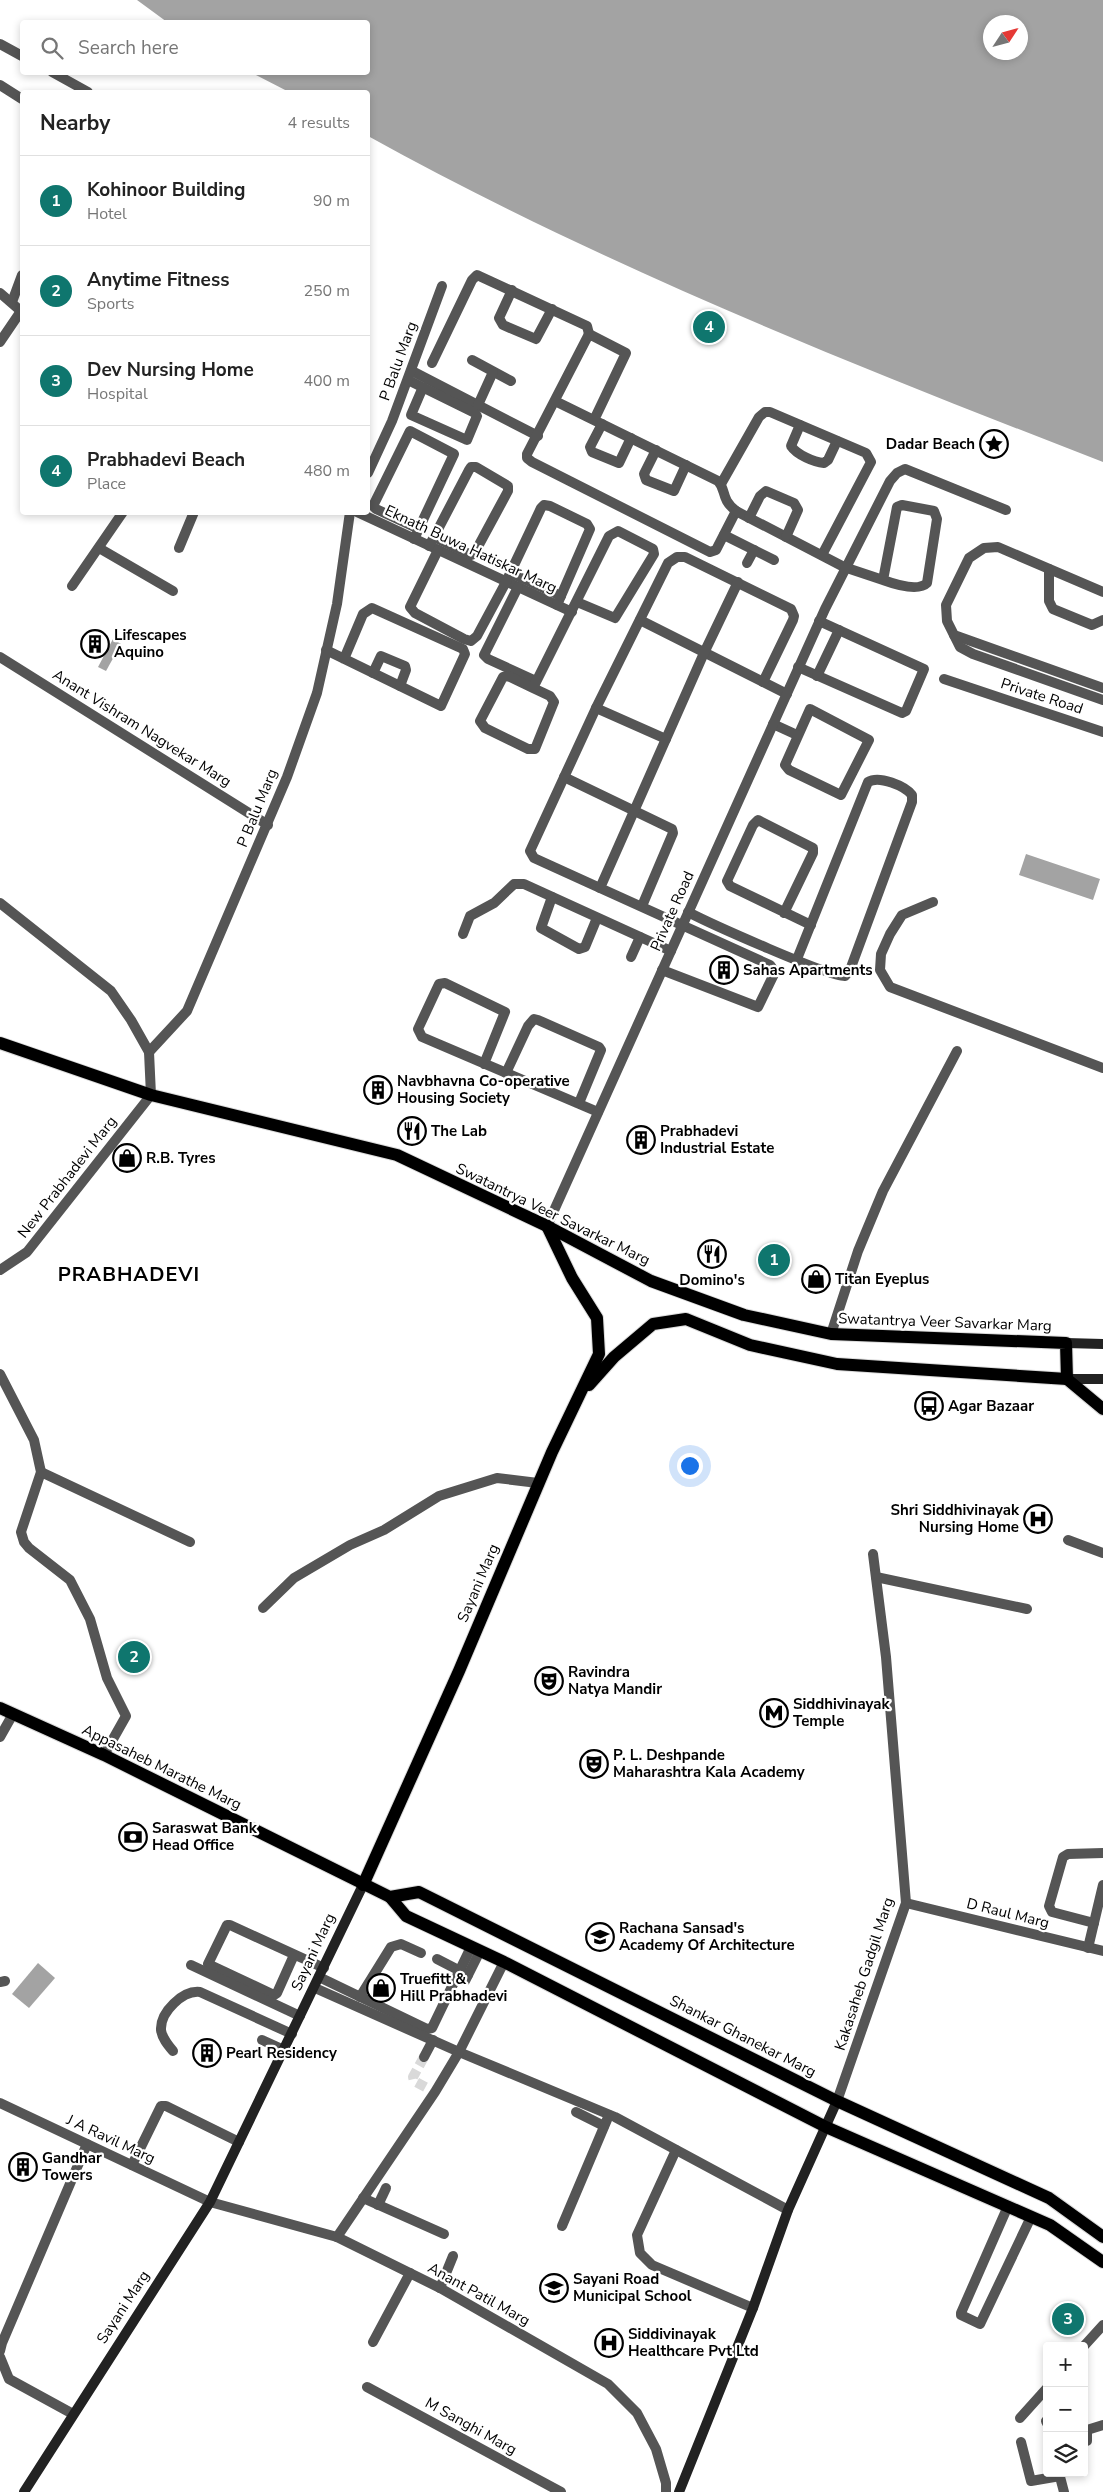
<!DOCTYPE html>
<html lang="en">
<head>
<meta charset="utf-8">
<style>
  body { margin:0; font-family:"Nunito Sans",sans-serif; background:#f6f6f6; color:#222 }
  .controls { position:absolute; right:15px; bottom:15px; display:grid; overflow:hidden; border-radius:5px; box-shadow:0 2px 8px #0003 }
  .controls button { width:45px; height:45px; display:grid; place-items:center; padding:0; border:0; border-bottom:1px solid #e0e0e0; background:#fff; color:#222; font:25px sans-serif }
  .compass { position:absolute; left:983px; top:15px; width:45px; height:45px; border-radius:50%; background:#fff; box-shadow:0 2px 8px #0003; rotate:54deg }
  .you { position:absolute; left:689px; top:1465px; width:18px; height:18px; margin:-12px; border:4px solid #fff; border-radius:50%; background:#1a73e8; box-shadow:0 0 0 8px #1a73e833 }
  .badge { display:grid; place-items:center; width:32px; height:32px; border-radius:50%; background:#0f766e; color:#fff; font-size:16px; font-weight:700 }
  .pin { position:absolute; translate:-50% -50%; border:2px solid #fff; box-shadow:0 1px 5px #0006 }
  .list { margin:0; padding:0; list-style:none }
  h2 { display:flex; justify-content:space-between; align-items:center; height:65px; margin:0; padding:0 20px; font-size:21px }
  h2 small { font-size:16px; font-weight:400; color:#767676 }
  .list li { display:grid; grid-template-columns:32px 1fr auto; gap:15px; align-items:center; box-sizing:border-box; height:90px; padding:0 20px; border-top:1px solid #e0e0e0 }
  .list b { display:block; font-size:19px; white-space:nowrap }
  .list p { margin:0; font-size:16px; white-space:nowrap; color:#767676 }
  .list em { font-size:16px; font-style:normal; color:#767676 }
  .icon { flex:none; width:28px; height:28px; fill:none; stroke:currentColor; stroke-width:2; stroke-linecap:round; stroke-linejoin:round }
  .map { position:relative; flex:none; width:1103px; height:2492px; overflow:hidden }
  .search { position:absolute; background:#fff; box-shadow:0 2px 8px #0003; left:20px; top:20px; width:350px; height:55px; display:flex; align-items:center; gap:12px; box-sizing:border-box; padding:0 18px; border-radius:5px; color:#767676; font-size:19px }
  .panel { position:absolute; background:#fff; box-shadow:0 2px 8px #0003; left:20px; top:90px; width:350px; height:425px; border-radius:5px }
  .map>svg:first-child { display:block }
  .water { fill:#a3a3a3; fill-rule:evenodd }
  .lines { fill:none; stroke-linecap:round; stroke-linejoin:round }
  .minor-tunnel { stroke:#d9d9d9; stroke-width:10; stroke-dasharray:10 5; stroke-linecap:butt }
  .primary-casing { stroke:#dbdbdb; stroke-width:14 }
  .minor { stroke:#555; stroke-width:10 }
  .tertiary { stroke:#555; stroke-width:10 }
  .secondary { stroke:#222; stroke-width:10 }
  .primary { stroke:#000; stroke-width:12 }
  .labels { text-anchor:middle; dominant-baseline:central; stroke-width:4.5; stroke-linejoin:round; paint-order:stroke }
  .street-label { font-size:15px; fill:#000; stroke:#fff }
  .poi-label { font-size:15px; font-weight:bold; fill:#000; stroke:#fff; text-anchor:start }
  .district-label { font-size:20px; font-weight:bold; letter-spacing:1px; fill:#000; stroke:#fff }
</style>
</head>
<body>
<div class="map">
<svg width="1103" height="2492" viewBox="0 0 1103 2492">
  <rect width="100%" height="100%" fill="#fff"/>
  <g class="water">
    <path d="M137,0h966v462c-250,-97 -500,-196 -735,-326v-44h-79l-37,-19 116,-1v-50h-201zM1020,22v30h-30v-30z"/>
    <polygon points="113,639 121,644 106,671 98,667"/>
    <polygon points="1026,854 1100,879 1093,900 1019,875"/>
    <polygon points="38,1963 55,1978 29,2008 12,1994"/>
  </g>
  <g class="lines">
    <polyline class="minor-tunnel" points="424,2057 413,2077 414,2081 427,2088"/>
    <defs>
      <g id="primary">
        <polyline points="0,1043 151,1095 397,1155 547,1226 651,1281 744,1315 831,1334 1066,1343 1067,1379 1103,1409"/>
        <polyline points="589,1385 614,1357 653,1324 686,1319 750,1345 837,1364 1067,1379"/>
        <polyline points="0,1708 104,1755 390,1897 419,1892 837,2101 1049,2198 1103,2237"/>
        <polyline points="363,1885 459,1671 552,1452 599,1354 597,1318 572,1278 547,1226"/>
        <polyline points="390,1897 406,1916 504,1962 826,2127 1050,2225 1103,2262"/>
      </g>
    </defs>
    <use href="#primary" class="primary-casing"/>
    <g class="minor">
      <polyline points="0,44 22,56"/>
      <polyline points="52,72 88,92"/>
      <polyline points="0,85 22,99"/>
      <polyline points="512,290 499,318 503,325 536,339 552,309"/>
      <polyline points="0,293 22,312"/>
      <polyline points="12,302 22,275"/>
      <polyline points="0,342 21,311"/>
      <polyline points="472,360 511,381"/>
      <polyline points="432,363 472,280 477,275 587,326 589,334"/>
      <polyline points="412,371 538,436"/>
      <polyline points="408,380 475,413 477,416 467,440 411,415 423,387"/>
      <path d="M555,401l163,80c9,10 2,17 18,30l-20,39 -6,2 -178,-90 -5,-4v-4l62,-120 37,19 -32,67"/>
      <polyline points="478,405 493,372"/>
      <polyline points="602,424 590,447 592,452 619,463 631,438"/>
      <path d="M800,425l-9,21c6,9 23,16 33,17l4,-3 9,-19"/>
      <polyline points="656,450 644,474 646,480 674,491 686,465"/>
      <polyline points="368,473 392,421 442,286"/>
      <polyline points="721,484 759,417 765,412 770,412 866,453 871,462 822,555"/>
      <path d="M736,511l108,56 39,13c11,4 35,12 44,3l10,-64 -3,-8 -32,-6 -5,2 -14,73"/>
      <polyline points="357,512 572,612"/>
      <polyline points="749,518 760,496 766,491 794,503 798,510 786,537"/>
      <polyline points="724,535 774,560"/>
      <polyline points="414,539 454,454 410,431 373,506 376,509 419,529"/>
      <polyline points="429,546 434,537 469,470 471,467 476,467 508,486 508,491 474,554 471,555 434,537"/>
      <polyline points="99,548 173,591"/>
      <polyline points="179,548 194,512"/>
      <polyline points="438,550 410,607 415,613 464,639 471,641 477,636 506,582 541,508 544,505 550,506 587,524 590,529 557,605"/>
      <polyline points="747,563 754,550"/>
      <polyline points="1049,569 1049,601 1053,609 1092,625 1103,620"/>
      <polyline points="510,573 561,596"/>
      <polyline points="72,586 123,512"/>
      <polyline points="518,587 484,655 488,659 536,681"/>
      <polyline points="1103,592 998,547 984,548 969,558 946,605 947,621 954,635 1103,688"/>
      <polyline points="640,620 787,694"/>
      <polyline points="954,635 960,647 973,654 1103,700"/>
      <polyline points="326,650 441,706 465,654 463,649 372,608 363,614 344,659"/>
      <polyline points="0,657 268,825"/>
      <polyline points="798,667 902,713 906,711 924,669 819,621"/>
      <polyline points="373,673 381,656 405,666 406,670 400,686"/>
      <polyline points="817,676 839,630"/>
      <polyline points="944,679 1103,732"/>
      <polyline points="533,688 508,676 503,677 480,721 485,728 528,749 535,749 554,702 550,696 533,688 609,536 618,531 653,549 654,554 615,618 577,602"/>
      <polyline points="596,708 666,739"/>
      <polygon points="810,709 869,740 841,795 789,770 785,765"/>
      <polyline points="773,724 797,735"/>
      <polyline points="564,777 672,829 673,833 642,906"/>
      <polyline points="600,888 534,858 530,851 596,708 668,563 677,557 685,557 791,609 794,616 793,620 763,682"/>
      <polyline points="552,897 541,928 579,949 585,947 597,918"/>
      <polyline points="933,902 902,915 890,934 881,954 880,970 890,987 1103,1068"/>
      <path d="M688,912c21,11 141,65 157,64l5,-6 62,-168v-7c-7,-9 -33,-20 -44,-13l-71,177"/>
      <polyline points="784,913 813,853 813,848 758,820 753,825 727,881 730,886 811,925"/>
      <polyline points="463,934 470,916 494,903 514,884 524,884 671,951"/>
      <polyline points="631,957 640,937"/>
      <polyline points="662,970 758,1007 775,972 770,965 600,888 704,653 738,582"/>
      <polyline points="149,1052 187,1011 287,777 317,693 337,604 350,512"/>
      <path d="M484,1064l21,-52 -60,-29 -6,1 -21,45 4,8c59,25 118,50 176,75"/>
      <polyline points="506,1073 528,1026 534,1019 538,1020 599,1047 601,1050 579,1103"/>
      <polyline points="547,1226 825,609 890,481 897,473 905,469 1006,510"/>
      <polyline points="831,1334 858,1251 883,1191 957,1051"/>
      <polyline points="0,1374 34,1440 41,1472 21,1532 24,1542 29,1548 70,1580 90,1619 107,1678 126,1716 104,1755"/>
      <polyline points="41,1472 190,1542"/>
      <polyline points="1068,1540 1103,1553"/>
      <polyline points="876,1577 1027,1609"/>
      <polyline points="263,1608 294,1578 350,1545 384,1530 439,1496 497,1478 538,1483"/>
      <polyline points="0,1737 13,1714"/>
      <polyline points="906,1903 1103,1951"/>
      <polyline points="1094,1923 1052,1912 1049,1906 1063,1857 1068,1854 1103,1853"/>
      <polyline points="1088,1948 1103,1885"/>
      <polyline points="294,1955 277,1993 274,1995 208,1964 227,1925 230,1925 324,1968"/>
      <polyline points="437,1959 468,1975"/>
      <polyline points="191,1965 300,2016"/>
      <polyline points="319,1977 427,2029 432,2028 471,1947"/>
      <polyline points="465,1981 480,1951"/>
      <polyline points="0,1982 5,1981"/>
      <polyline points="315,1988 459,2052 615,2117 788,2210"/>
      <polyline points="360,1997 391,1947 401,1944 421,1953"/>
      <polyline points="262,2040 284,2050"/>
      <path d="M173,2051c-5,-6 -11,-13 -12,-21 -1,-18 22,-40 39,-38l92,42"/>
      <polyline points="424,2057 433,2040"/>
      <polyline points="837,2101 906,1903 886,1657 873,1554"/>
      <polyline points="0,2103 210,2202 337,2237 440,2288 608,2384 637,2413 656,2449 666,2483 666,2492"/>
      <polyline points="576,2112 604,2126"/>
      <polyline points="676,2150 637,2235 640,2253 652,2265 753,2308"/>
      <polyline points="132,2165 161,2106 166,2106 239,2142"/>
      <polyline points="363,2198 444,2234"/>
      <polyline points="378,2205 386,2188"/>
      <polyline points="1008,2206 961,2313 961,2315 980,2324 1031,2217"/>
      <polyline points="562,2226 609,2115"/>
      <polyline points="337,2237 435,2092 459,2052 504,1962"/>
      <polyline points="440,2288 453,2256"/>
      <polyline points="373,2342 410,2273"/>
      <polyline points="1084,2346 1103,2325"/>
      <polyline points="0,2351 2,2343 87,2144"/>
      <polyline points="0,2357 9,2379 73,2414"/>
      <polyline points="367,2387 561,2492"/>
      <polyline points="1020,2418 1047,2388"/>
      <polyline points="1046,2421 1047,2423"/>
      <polyline points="1087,2441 1087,2430 1103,2425"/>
      <polyline points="1021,2442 1031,2481 1060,2476"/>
      <polyline points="1059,2473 1064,2492"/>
    </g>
    <polyline class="tertiary" points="0,903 111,991 131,1020 149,1052 151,1095 27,1252 0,1270"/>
    <g class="secondary">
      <polyline points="1066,1343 1103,1344"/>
      <polyline points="1067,1379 1103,1379"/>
      <polyline points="24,2492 210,2202 363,1885"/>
      <polyline points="679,2492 753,2308 788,2210 837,2101"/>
    </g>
    <use href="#primary" class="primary"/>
  </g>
  <defs>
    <symbol id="sight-ring" viewBox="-11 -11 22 22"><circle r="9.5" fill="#fff" stroke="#000" stroke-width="1.5"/><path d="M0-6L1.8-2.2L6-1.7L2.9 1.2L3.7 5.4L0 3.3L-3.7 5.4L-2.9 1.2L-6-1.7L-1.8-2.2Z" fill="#000"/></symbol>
    <symbol id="building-ring" viewBox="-11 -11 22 22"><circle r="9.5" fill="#fff" stroke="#000" stroke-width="1.5"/><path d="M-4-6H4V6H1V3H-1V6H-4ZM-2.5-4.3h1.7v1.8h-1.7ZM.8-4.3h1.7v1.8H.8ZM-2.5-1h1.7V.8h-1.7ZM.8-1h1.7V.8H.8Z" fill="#000"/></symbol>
    <symbol id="restaurant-ring" viewBox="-11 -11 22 22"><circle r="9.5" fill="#fff" stroke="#000" stroke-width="1.5"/><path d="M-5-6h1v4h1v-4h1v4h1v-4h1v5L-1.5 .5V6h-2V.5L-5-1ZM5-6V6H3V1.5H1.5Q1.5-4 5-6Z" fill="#000"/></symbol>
    <symbol id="shop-ring" viewBox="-11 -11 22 22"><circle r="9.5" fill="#fff" stroke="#000" stroke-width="1.5"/><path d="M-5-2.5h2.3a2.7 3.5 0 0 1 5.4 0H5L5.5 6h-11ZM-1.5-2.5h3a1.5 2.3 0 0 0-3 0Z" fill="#000"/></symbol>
    <symbol id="bus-ring" viewBox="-11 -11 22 22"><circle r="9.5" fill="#fff" stroke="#000" stroke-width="1.5"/><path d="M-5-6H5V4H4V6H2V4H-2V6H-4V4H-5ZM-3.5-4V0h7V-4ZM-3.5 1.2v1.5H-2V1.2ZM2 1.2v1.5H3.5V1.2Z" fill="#000"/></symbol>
    <symbol id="hospital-ring" viewBox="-11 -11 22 22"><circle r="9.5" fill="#fff" stroke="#000" stroke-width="1.5"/><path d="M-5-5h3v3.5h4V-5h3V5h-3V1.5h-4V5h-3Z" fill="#000"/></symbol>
    <symbol id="theatre-ring" viewBox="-11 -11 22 22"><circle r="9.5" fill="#fff" stroke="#000" stroke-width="1.5"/><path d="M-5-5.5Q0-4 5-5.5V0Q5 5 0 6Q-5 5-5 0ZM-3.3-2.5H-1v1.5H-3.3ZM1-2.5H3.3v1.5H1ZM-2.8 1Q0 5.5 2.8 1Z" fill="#000"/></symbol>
    <symbol id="metro-ring" viewBox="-11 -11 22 22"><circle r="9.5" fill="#fff" stroke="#000" stroke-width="1.5"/><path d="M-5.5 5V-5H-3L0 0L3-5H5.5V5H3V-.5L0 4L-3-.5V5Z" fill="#000"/></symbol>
    <symbol id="bank-ring" viewBox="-11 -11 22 22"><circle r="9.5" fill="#fff" stroke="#000" stroke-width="1.5"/><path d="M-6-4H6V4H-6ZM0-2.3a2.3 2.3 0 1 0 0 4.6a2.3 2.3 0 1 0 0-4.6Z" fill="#000"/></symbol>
    <symbol id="university-ring" viewBox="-11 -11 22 22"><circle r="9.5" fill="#fff" stroke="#000" stroke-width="1.5"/><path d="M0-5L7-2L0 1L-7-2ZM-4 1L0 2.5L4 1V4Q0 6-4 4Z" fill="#000"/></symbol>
    <symbol id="school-ring" viewBox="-11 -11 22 22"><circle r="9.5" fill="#fff" stroke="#000" stroke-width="1.5"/><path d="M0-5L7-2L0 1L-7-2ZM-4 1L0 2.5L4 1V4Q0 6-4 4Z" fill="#000"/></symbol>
  </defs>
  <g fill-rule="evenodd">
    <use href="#sight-ring" x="978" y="428" width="32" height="32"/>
    <use href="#building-ring" x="79" y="628" width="32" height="32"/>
    <use href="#building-ring" x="708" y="954" width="32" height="32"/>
    <use href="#building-ring" x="362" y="1074" width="32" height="32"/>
    <use href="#restaurant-ring" x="396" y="1115" width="32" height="32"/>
    <use href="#building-ring" x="625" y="1124" width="32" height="32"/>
    <use href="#shop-ring" x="111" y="1142" width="32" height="32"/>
    <use href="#restaurant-ring" x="696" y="1238" width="32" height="32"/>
    <use href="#shop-ring" x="800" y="1263" width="32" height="32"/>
    <use href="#bus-ring" x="913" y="1390" width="32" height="32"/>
    <use href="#hospital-ring" x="1022" y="1503" width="32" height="32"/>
    <use href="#theatre-ring" x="533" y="1665" width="32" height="32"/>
    <use href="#metro-ring" x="758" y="1697" width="32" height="32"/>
    <use href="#theatre-ring" x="578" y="1748" width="32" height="32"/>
    <use href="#bank-ring" x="117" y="1821" width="32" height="32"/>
    <use href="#university-ring" x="584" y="1921" width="32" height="32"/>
    <use href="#shop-ring" x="365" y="1972" width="32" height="32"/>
    <use href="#building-ring" x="191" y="2037" width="32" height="32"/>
    <use href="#building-ring" x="7" y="2151" width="32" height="32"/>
    <use href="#school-ring" x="538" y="2272" width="32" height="32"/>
    <use href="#hospital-ring" x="593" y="2327" width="32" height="32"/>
  </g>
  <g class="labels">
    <g class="street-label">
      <text transform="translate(398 361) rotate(-70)">P Balu Marg</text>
      <text transform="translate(471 549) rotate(25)">Eknath Buwa Hatiskar Marg</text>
      <text transform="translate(1042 696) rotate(18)">Private Road</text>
      <text transform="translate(142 728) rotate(32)">Anant Vishram Nagvekar Marg</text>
      <text transform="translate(257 808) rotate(-68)">P Balu Marg</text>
      <text transform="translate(672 911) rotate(-66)">Private Road</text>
      <text transform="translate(67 1177) rotate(-52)">New Prabhadevi Marg</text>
      <text transform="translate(553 1214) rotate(26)">Swatantrya Veer Savarkar Marg</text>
      <text transform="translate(945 1322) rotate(2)">Swatantrya Veer Savarkar Marg</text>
      <text transform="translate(478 1583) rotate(-67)">Sayani Marg</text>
      <text transform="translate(162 1767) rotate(26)">Appasaheb Marathe Marg</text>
      <text transform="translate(1008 1913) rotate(14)">D Raul Marg</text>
      <text transform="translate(313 1952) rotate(-65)">Sayani Marg</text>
      <text transform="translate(864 1974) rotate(-72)">Kakasaheb Gadgil Marg</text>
      <text transform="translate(743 2036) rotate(27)">Shankar Ghanekar Marg</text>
      <text transform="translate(111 2139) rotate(25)">J A Ravil Marg</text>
      <text transform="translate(479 2294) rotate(29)">Anant Patil Marg</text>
      <text transform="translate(123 2307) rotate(-57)">Sayani Marg</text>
      <text transform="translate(471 2426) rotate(29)">M Sanghi Marg</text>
    </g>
    <g class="poi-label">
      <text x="975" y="444" text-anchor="end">Dadar Beach</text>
      <text x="114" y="635">Lifescapes<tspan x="114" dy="17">Aquino</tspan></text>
      <text x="743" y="970">Sahas Apartments</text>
      <text x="397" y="1081">Navbhavna Co-operative<tspan x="397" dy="17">Housing Society</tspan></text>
      <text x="431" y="1131">The Lab</text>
      <text x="660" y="1131">Prabhadevi<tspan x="660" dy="17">Industrial Estate</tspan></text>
      <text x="146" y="1158">R.B. Tyres</text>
      <text x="835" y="1279">Titan Eyeplus</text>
      <text x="712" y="1280" text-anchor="middle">Domino's</text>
      <text x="948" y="1406">Agar Bazaar</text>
      <text x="1019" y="1510" text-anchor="end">Shri Siddhivinayak<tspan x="1019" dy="17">Nursing Home</tspan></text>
      <text x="568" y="1672">Ravindra<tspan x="568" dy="17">Natya Mandir</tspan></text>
      <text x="793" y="1704">Siddhivinayak<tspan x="793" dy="17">Temple</tspan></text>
      <text x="613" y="1755">P. L. Deshpande<tspan x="613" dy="17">Maharashtra Kala Academy</tspan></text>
      <text x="152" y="1828">Saraswat Bank<tspan x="152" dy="17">Head Office</tspan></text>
      <text x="619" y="1928">Rachana Sansad's<tspan x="619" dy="17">Academy Of Architecture</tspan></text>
      <text x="400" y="1979">Truefitt &amp;<tspan x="400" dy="17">Hill Prabhadevi</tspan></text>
      <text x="226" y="2053">Pearl Residency</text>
      <text x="42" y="2158">Gandhar<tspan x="42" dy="17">Towers</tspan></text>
      <text x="573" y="2279">Sayani Road<tspan x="573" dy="17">Municipal School</tspan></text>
      <text x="628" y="2334">Siddivinayak<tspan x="628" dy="17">Healthcare Pvt Ltd</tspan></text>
    </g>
    <g class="district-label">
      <text x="129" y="1274">PRABHADEVI</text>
    </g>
  </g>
</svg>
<div class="controls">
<button>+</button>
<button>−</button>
<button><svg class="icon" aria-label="layers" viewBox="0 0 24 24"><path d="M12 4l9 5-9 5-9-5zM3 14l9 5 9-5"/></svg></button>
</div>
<svg class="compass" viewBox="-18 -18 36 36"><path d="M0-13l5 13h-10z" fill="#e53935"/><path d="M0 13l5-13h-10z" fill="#767676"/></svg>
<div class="you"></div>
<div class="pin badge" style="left:774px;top:1260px">1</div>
<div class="pin badge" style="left:134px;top:1657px">2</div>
<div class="pin badge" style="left:1068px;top:2319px">3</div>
<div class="pin badge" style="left:709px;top:327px">4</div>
<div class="search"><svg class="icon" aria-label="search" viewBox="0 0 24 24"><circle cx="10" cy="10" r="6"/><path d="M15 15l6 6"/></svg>Search here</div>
<section class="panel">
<h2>Nearby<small>4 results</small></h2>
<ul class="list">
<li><span class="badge">1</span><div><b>Kohinoor Building</b><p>Hotel</p></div><em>90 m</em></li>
<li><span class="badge">2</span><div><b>Anytime Fitness</b><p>Sports</p></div><em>250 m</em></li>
<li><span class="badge">3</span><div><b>Dev Nursing Home</b><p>Hospital</p></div><em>400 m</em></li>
<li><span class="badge">4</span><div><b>Prabhadevi Beach</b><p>Place</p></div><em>480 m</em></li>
</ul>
</section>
</div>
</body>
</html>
